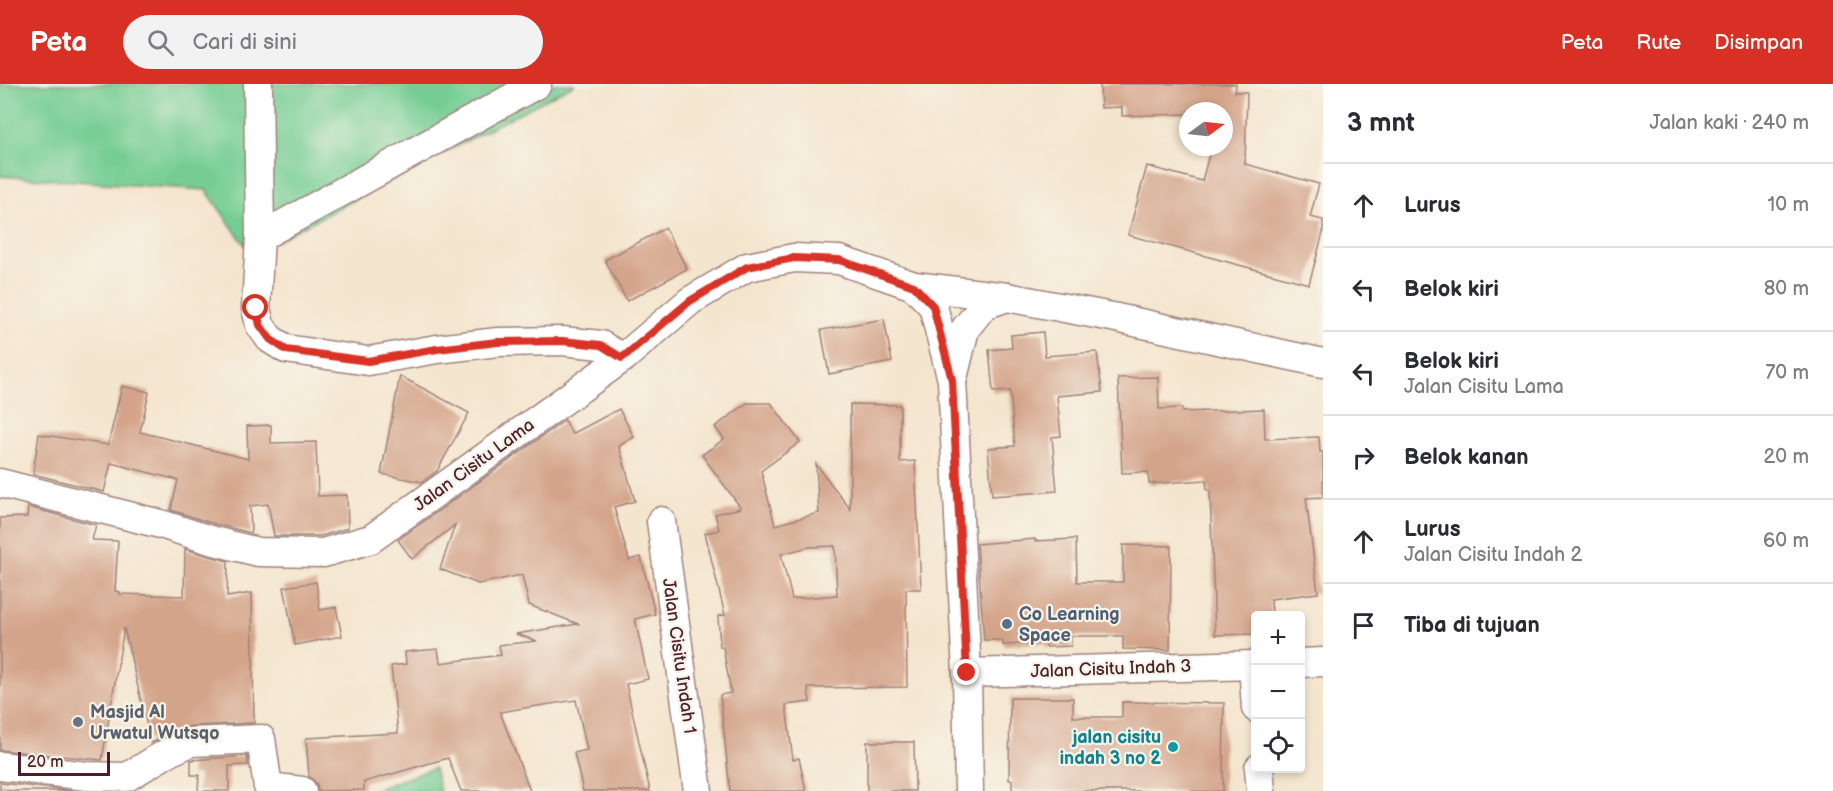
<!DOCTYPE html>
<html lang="id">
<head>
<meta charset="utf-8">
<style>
  body { margin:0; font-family:"Balsamiq Sans",sans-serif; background:#f2f2f3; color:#2b2b33 }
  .controls { position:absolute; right:18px; bottom:18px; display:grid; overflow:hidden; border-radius:6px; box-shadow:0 3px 9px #0003 }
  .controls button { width:54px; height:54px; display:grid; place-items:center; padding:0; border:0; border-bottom:2px solid #e1e1e2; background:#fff; color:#2b2b33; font:30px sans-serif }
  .compass { position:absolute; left:1179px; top:18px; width:54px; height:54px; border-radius:50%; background:#fff; box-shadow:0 3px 9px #0003; rotate:75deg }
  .scale { position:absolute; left:18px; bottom:15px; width:92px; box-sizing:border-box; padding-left:6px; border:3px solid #4a1f2b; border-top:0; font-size:16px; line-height:21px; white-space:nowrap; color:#4a1f2b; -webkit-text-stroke:4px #f7f3e8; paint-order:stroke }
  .stop { position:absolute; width:18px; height:18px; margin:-14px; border:4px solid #d93025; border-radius:50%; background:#fff }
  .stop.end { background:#d93025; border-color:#fff; box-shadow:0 2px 6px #0008 }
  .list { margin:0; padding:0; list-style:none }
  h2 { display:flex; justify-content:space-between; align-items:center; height:78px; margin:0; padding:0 24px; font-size:26px }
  h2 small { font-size:20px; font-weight:400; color:#7c7c81 }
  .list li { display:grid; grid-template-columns:39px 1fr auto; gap:18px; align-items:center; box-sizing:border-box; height:84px; padding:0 24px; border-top:2px solid #e1e1e2 }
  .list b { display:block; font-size:22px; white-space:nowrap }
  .list p { margin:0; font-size:20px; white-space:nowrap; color:#7c7c81 }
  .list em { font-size:20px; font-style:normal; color:#7c7c81 }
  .icon { flex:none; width:33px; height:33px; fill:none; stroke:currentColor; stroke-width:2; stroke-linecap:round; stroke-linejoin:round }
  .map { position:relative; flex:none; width:1323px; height:707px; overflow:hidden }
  header { display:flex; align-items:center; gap:36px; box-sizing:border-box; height:84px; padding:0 30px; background:#d93025; color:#fff }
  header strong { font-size:28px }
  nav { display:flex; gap:33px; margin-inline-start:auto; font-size:21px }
  .search { width:420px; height:54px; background:#f2f2f3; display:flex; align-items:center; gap:15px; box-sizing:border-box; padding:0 21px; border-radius:33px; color:#7c7c81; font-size:22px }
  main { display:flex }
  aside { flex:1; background:#fff }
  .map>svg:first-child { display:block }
  .green { fill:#74cd93; stroke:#5f765f; stroke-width:1.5 }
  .building { fill:#d4a48a; fill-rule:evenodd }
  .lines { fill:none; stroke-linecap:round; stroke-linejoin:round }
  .street-casing { stroke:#9f827c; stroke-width:31 }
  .street { stroke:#fff; stroke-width:28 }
  .route { stroke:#d93025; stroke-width:8 }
  .service-dot { fill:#5c6f8a; stroke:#f7f3e8; stroke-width:2 }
  .worship-dot { fill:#6b7280; stroke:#f7f3e8; stroke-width:2 }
  .culture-dot { fill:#0f9aa8; stroke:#f7f3e8; stroke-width:2 }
  .labels { text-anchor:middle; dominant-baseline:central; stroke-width:4.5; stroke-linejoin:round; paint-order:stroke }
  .street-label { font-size:18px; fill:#4a1f2b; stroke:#f7f3e8 }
  .service-label { font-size:18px; font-weight:bold; fill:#4e5e75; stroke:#f7f3e8; text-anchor:start }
  .worship-label { font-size:18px; font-weight:bold; fill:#5b616d; stroke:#f7f3e8; text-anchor:start }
  .culture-label { font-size:18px; font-weight:bold; fill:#0d838f; stroke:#f7f3e8; text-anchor:end }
</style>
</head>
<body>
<header>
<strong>Peta</strong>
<div class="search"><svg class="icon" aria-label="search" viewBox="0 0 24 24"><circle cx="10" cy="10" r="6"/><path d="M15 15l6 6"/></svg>Cari di sini</div>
<nav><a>Peta</a><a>Rute</a><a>Disimpan</a></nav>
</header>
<main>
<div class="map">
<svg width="1323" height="707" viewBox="0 0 1323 707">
  <rect width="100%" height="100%" fill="#f7f3e8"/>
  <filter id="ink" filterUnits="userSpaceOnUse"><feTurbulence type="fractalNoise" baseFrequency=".0167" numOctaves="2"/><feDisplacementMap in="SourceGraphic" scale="12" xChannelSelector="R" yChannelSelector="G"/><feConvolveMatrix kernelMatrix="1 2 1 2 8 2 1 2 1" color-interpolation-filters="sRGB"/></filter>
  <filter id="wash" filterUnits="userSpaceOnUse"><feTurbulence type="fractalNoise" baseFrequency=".008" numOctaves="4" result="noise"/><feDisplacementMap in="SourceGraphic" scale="24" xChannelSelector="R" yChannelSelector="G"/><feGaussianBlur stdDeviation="1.35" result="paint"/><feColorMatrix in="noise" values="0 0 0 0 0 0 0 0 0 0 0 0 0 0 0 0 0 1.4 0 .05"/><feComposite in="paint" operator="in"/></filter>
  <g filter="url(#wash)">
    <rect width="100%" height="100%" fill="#f4e5ce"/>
    <g class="green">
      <polygon points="0,0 575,0 251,170 206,106 0,92"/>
      <polygon points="434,684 440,707 371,707"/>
    </g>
    <g id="blocks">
      <g class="building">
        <polygon points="1100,0 1236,0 1235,8 1247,8 1245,80 1319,100 1310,133 1323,136 1323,149 1309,200 1128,151 1147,82 1202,97 1211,63 1224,63 1224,27 1188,27 1188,45 1187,30 1122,32 1122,23 1101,24"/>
        <polygon points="665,144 687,185 627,217 605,176"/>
        <polygon points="884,235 892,278 829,290 821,246"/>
        <polygon points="1043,248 1045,272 1097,268 1102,308 1057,312 1061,352 1052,353 1057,407 992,412 988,364 1015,362 1010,307 993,308 989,266 1012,264 1011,251"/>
        <polygon points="400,292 469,329 437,387 422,398 381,390"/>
        <polygon points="1158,293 1159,325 1182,324 1182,328 1264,325 1265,355 1319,353 1320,368 1323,368 1323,413 1306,414 1318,509 1271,515 1272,531 1256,531 1256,550 1215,551 1210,406 1207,406 1206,396 1149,400 1148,388 1122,389 1118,294"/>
        <polygon points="122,302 149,308 140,348 248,375 247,342 271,341 271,359 316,358 318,412 347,411 348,444 321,452 274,452 268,420 250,422 251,449 215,440 171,426 178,396 111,379 104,408 33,390 39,350 108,361"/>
        <path d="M747,319h24l29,39 -39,29 14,54 44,-12 -3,-49 34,45v-105l50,1v57l15,-1 6,128h-15l1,98 -99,1 2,14 -24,3 7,55 6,-2 7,33h-76l-10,-96 11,-2 -8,-46h-3l-2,-31 7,-1 -20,-82 14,-3 -4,-16 26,-6 -39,-53 22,-16 -9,-12zM835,462l2,49 -45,4 -11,-45 28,-7z"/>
        <polygon points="619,325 634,353 619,362 635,417 614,423 629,476 641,473 655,530 635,535 648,595 626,600 650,707 583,707 574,669 587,666 576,616 500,628 530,707 461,707 448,674 364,698 364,706 318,707 317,700 309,692 306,654 398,649 391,582 406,580 405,568 438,565 440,579 501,571 499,561 537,557 516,550 578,540 529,521 522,491 478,500 440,485 455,441 412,475 398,456 565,336 572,350"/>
        <polygon points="28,423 96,441 92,456 118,457 115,507 120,508 120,510 184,512 185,465 228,477 227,513 252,509 254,639 190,642 151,659 124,544 102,676 0,666 0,434 27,433"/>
        <polygon points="1035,455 1035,457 1076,455 1077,498 1123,498 1123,461 1171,462 1170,566 1123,565 1123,552 1071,552 1071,562 1046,563 1046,559 1003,561 1003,556 984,556 977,460"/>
        <polygon points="316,498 320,526 336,523 342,552 295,561 284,503"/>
        <polygon points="1010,614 1073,614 1073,633 1122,633 1122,618 1224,619 1223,707 1012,707 1012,696 1009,696"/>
        <polygon points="867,658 914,658 915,707 867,707"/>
        <polygon points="247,672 248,681 229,682 229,707 198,707 199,691 191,691 191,676"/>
        <polygon points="0,699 73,707 0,707"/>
      </g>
    </g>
  </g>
  <g filter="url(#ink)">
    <use href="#blocks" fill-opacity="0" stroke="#9f827c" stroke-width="1.5"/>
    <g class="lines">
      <defs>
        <g id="street">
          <polyline points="258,0 260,153 256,224 260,241 270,255 286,265 368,277 437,265 498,258 562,257 601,261 623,274"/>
          <polyline points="260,153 537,0"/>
          <polyline points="914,202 933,222 952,296 967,589 969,707"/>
          <polyline points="953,294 965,245 984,221 1007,213 1112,233 1323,279"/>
          <polyline points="0,399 164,441 210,456 258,468 323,469 371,455 623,274 690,217 747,183 794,174 839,176 914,202 1007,213"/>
          <polyline points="661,437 698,707"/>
          <polyline points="1300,579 1323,578"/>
          <polyline points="1253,581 1256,624"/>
          <polyline points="967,589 1256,581"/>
          <polyline points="0,682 87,692 127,693 167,669 191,658 261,655 268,703 302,707"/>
          <polyline points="1259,684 1261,707"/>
        </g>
      </defs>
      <use href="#street" class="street-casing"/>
      <use href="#street" class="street"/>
    </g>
  </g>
  <g class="lines" filter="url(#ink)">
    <polyline class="route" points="256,224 260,241 270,255 286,266 368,277 437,265 498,258 562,257 601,261 622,274 690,217 747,183 794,174 839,176 914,202 933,222 952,296 967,589"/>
  </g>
  <circle class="service-dot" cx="1007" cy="540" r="6"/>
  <circle class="worship-dot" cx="78" cy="638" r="6"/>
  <circle class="culture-dot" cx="1173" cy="663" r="6"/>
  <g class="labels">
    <g class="street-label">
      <text transform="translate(474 381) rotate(-36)">Jalan Cisitu Lama</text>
      <text transform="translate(679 572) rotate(82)">Jalan Cisitu Indah 1</text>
      <text transform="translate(1111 585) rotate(-2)">Jalan Cisitu Indah 3</text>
    </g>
    <g class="service-label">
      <text x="1019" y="530">Co Learning<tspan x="1019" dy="21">Space</tspan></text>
    </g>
    <g class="worship-label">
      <text x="90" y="628">Masjid Al<tspan x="90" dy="21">Urwatul Wutsqo</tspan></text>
    </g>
    <g class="culture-label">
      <text x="1161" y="653">jalan cisitu<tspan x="1161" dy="21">indah 3 no 2</tspan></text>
    </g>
  </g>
</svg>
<div class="controls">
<button>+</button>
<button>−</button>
<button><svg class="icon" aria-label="locate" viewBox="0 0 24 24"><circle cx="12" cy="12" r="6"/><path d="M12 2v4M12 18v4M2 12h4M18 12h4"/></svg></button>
</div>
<svg class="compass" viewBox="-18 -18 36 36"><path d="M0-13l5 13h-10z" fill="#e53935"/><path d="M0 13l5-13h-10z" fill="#7c7c81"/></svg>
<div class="scale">20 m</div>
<div class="stop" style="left:256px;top:224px"></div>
<div class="stop end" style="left:967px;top:589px"></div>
</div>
<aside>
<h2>3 mnt<small>Jalan kaki · 240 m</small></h2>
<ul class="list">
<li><svg class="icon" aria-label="ahead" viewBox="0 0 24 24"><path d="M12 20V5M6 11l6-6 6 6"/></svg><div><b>Lurus</b></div><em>10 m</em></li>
<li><svg class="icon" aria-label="left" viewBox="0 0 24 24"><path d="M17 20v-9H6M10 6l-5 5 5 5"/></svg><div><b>Belok kiri</b></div><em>80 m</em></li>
<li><svg class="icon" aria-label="left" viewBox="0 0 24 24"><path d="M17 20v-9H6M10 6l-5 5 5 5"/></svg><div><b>Belok kiri</b><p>Jalan Cisitu Lama</p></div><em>70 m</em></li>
<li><svg class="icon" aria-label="right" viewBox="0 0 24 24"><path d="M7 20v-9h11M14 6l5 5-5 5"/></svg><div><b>Belok kanan</b></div><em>20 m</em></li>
<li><svg class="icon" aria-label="ahead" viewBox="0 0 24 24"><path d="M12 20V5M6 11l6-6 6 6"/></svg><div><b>Lurus</b><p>Jalan Cisitu Indah 2</p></div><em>60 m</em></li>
<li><svg class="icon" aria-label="arrive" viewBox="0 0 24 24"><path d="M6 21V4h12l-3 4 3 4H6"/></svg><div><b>Tiba di tujuan</b></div></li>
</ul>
</aside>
</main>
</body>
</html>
